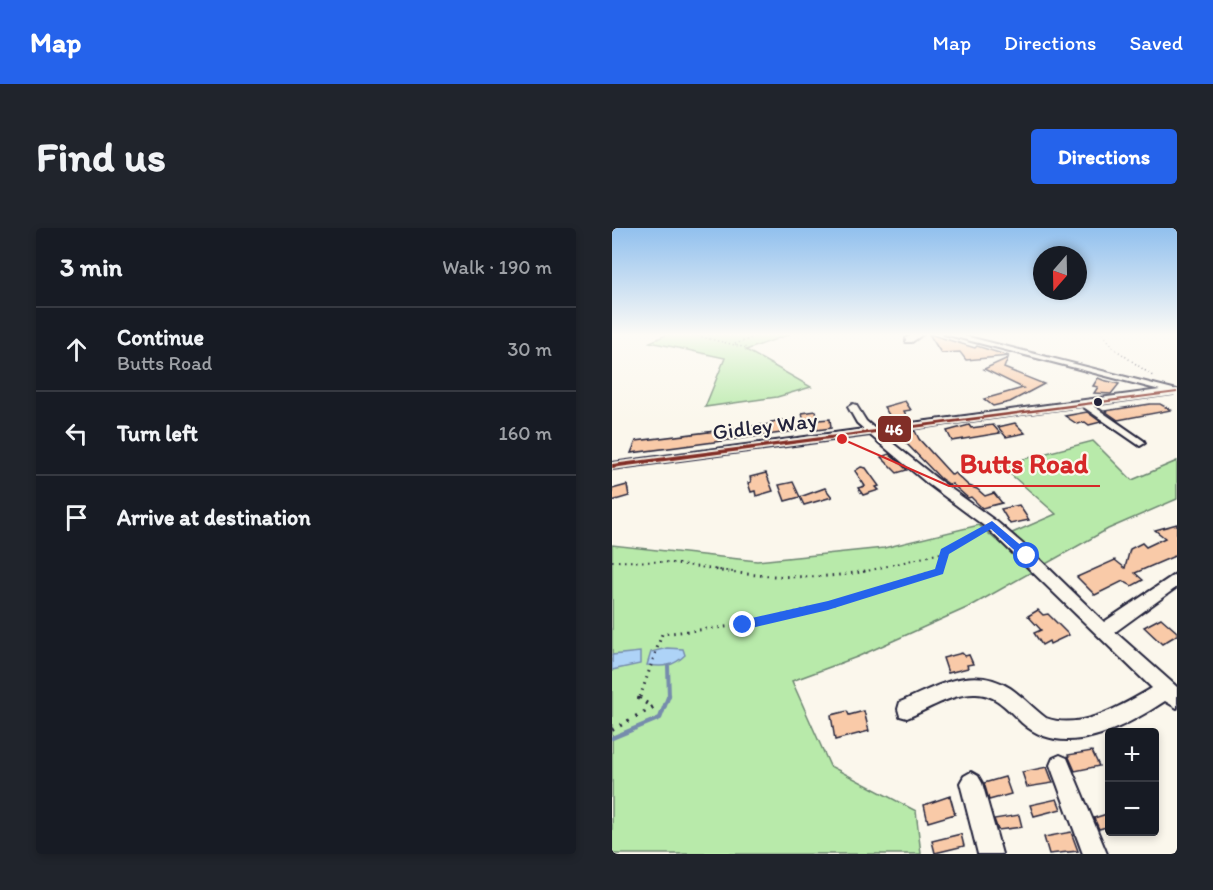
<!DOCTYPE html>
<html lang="en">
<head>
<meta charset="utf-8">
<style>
  body { margin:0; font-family:Itim,sans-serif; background:#20242c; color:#f1f3f6 }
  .controls { position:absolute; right:18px; bottom:18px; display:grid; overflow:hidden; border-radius:6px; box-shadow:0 3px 9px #0003 }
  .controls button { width:54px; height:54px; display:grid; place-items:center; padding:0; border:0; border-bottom:2px solid #363941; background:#171b24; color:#f1f3f6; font:30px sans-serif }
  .compass { position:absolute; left:421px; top:18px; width:54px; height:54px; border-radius:50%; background:#171b24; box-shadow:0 3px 9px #0003; rotate:200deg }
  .stop { position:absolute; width:18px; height:18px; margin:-14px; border:4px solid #2563eb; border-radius:50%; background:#fff }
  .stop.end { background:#2563eb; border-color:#fff; box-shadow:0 2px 6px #0008 }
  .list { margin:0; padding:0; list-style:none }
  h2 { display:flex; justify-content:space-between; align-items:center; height:78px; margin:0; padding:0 24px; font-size:26px }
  h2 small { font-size:20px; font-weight:400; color:#9ea1a6 }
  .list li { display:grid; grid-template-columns:39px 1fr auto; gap:18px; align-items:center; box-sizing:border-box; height:84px; padding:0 24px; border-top:2px solid #363941 }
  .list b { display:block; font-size:22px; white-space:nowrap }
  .list p { margin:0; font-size:20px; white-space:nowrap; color:#9ea1a6 }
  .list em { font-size:20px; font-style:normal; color:#9ea1a6 }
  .icon { flex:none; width:33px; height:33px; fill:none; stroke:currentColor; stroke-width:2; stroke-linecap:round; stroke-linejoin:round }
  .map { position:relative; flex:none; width:565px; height:626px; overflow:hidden; border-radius:6px }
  header { display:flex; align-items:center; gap:36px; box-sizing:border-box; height:84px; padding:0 30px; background:#2563eb; color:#fff }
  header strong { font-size:28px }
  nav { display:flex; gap:33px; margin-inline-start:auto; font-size:21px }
  .intro { display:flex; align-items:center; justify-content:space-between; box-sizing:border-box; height:144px; padding:0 36px }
  h1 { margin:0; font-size:42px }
  .button { padding:15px 27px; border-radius:6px; background:#2563eb; color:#fff; font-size:21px; font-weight:700 }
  main { display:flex; gap:36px; padding:0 36px }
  aside { flex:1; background:#171b24; border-radius:6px; box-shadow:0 3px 9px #0003 }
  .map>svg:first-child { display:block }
  .green { fill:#b8eaaa; stroke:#6d8672; stroke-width:1.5 }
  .water { fill:#aed3f7; stroke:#768cac; stroke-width:1.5 }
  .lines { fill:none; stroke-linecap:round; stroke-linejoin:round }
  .stream-far1 { stroke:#768cac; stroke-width:4 }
  .stream { stroke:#768cac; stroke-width:4.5 }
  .building { fill:#f9caa8; stroke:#22223b; stroke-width:1.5 }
  .minor-casing { stroke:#22223b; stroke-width:4 }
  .path-far3 { stroke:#22223b; stroke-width:1.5; stroke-dasharray:1 3; stroke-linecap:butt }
  .path-far2 { stroke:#22223b; stroke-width:2; stroke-dasharray:1.5 4.5; stroke-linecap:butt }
  .path-far1 { stroke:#22223b; stroke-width:3; stroke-dasharray:1.5 5; stroke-linecap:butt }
  .path { stroke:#22223b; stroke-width:4; stroke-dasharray:2 7; stroke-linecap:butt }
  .minor { fill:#fbf7ec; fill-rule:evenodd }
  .bus-1-casing { stroke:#fbf7ec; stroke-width:4 }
  .bus-1 { fill:#812e27; fill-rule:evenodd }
  .route { fill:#2563eb }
  .bus-dot { fill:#22223b; stroke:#fbf7ec; stroke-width:2 }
  .labels { text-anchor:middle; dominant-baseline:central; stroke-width:4.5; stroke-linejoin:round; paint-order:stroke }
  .far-street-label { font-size:22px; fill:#22223b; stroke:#fbf7ec }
  .leader { fill:none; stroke:#d62828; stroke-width:2 }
  .callout-dot { fill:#d62828; stroke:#fbf7ec; stroke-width:2 }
  .callout-label { font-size:27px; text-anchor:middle; font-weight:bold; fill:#d62828; stroke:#fbf7ec; stroke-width:4.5; stroke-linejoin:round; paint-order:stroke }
  .line-badge { stroke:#fbf7ec; stroke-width:2 }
  .badge-label { font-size:16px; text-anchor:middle; font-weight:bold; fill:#fff }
</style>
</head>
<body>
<header>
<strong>Map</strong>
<nav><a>Map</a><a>Directions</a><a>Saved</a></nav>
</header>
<div class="intro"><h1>Find us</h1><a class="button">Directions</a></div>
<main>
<aside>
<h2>3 min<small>Walk · 190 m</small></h2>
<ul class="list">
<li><svg class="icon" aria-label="ahead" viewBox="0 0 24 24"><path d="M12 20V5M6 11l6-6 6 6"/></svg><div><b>Continue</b><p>Butts Road</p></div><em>30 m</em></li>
<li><svg class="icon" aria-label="left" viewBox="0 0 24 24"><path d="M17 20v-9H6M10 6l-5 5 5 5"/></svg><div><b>Turn left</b></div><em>160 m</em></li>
<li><svg class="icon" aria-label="arrive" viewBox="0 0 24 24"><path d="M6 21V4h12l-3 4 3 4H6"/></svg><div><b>Arrive at destination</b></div></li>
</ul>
</aside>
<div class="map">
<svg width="565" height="626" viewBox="0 0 565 626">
  <rect width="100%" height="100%" fill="#fbf7ec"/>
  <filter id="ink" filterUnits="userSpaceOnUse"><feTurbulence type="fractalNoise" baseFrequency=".0167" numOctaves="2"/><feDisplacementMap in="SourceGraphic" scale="12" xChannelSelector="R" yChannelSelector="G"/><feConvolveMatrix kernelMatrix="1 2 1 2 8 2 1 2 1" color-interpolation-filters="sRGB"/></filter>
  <g filter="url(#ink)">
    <g class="green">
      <polygon points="56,106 178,106 134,122 199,159 165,169 93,179 113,130 38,114"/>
      <polygon points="481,213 520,252 565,233 565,271 496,301 359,378 245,429 180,453 218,538 304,583 309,626 0,626 0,317 145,333 272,320 367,297 384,312 444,286 388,237"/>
    </g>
    <g class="water">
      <path d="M55,420l16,1 2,6c-12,12 -22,12 -38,10l4,-13z"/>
      <polygon points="28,424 28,436 0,442 0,427"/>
    </g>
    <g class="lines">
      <polyline class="stream-far1" points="56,438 57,469"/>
      <polyline class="stream" points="0,510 48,490 57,467"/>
    </g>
    <g class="building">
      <polygon points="317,106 363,120 365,118 397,128 354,132 348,124 329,125"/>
      <polygon points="396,130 392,140 432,156 398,174 381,178 372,171 411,160 372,141"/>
      <polygon points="486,150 491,152 507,156 499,166 482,165 486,159 481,158"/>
      <polygon points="293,173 299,182 292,183 297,193 282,195 272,179"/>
      <polygon points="538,176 548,176 559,182 506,192 493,183"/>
      <polygon points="204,183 206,192 218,191 219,200 205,202 204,196 193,198 190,185"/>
      <polygon points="475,184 489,194 477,197 473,194 465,196 453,188"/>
      <polygon points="170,192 171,195 181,193 185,203 19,225 24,213 160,196 159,194"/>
      <polygon points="403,195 413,205 394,209 386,199"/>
      <polygon points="357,197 359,200 381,197 388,205 340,213 335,203"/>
      <polygon points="303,203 307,211 340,247 343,245 357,258 365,261 373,268 382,265 390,275 370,280 359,269 356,270 340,256 338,257 328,250 294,215 288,205"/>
      <polygon points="277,226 291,238 295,242 285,245 269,229"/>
      <polygon points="249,239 254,240 267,258 264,259 267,262 251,267 246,260 253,258 243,243"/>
      <polygon points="154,245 161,263 144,268 143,263 139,264 136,255 139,254 138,249"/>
      <polygon points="181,254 188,269 173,273 167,257"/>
      <polygon points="15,257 17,268 0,273 0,261"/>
      <polygon points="213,260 220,269 192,277 188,269"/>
      <polygon points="407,277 417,292 398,296 389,281"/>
      <polygon points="565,296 565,327 523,345 531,352 520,358 511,353 483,367 465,349 503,332 513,340 518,321 530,315 534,319 553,310 543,302"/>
      <polygon points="426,382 431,387 436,386 457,407 438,416 437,413 430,417 422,405 429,402 416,388"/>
      <polygon points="549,390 565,404 565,407 550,416 532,399"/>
      <polygon points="350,425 353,428 357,427 361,436 355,437 356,440 336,445 331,430"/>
      <polygon points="235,483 237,487 252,483 257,503 223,512 219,487"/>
      <polygon points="480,523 487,538 463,543 456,527"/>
      <polygon points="435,539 441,555 415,559 410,544"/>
      <polygon points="393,549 399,566 377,572 372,555"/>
      <polygon points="338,568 343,586 316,594 312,577"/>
      <polygon points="445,571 449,581 422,588 418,577"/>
      <polygon points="498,585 498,598 487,601 482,590"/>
      <polygon points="407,587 410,599 386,602 382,591"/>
      <polygon points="459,604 466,623 437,626 432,609"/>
      <polygon points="349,606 352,618 323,625 320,613"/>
    </g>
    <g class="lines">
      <defs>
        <g id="minor">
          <polygon points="302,106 311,106 300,114 294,114 294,110"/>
          <path d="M332,106h13l220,56 -4,4 -81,11 52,36 1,2 -5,3 -58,-40 -202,27 56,45 61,44 35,30 72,70 73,-49v14l-62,45 62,55v21l-12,-7c-40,26 -100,60 -143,22 -14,-13 -26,-29 -46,-29 -24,-1 -47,15 -69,24l-7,-2 -2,-7 2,-7c36,-15 72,-39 110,-14 13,9 24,21 36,30 35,13 77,-13 106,-30l-165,-160 -59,-44 -58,-49 -258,34v-6l252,-34 -7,-6 -9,-16 5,-3 3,1 10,16 8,7 286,-38z"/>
          <polygon points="448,527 455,530 495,626 471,626 438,537 441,530"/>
          <polygon points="359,544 366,548 370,555 390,626 366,626 348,555 352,548"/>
        </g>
      </defs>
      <use href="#minor" class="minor-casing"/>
      <g class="path-far3">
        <polyline points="78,106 135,120"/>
        <polyline points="491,106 503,121 542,149"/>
        <polyline points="123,116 151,106"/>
      </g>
      <g class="path-far2">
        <polyline points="0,333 53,334 121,344"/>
        <polyline points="251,344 333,324 369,303"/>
        <polyline points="324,344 327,343 333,324"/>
      </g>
      <g class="path-far1">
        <path d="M103,342c45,7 110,11 154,0"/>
        <polyline points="28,469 50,406 131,397 216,377 327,342"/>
      </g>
      <polyline class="path" points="0,502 41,479 27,471 28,467"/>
      <use href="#minor" class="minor"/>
      <defs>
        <polygon id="bus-1" points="565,163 565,165 0,240 0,236"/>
      </defs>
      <use href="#bus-1" class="bus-1-casing"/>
      <use href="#bus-1" class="bus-1"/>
    </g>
  </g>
  <linearGradient id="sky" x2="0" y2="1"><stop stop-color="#91c0ee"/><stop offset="0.55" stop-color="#fdfbf6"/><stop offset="1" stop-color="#fdfbf6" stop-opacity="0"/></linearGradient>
  <rect width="565" height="194" fill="url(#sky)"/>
  <polygon class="route" points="380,293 418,325 418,330 411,330 379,301 337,326 331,346 216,382 131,402 125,397 131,392 216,373 323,341 329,321"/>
  <circle class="bus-dot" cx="486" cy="174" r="5"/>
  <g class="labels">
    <g class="far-street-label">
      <text transform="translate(153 198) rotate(-7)">Gidley Way</text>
    </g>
  </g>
  <path class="leader" d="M230 211L337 258H488"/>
  <circle class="callout-dot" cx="230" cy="211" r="6"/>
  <g class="callout-label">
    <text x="412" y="245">Butts Road</text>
  </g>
  <rect class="line-badge" x="265" y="187" width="35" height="28" rx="6" fill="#812e27"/>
  <g class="badge-label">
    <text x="282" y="207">46</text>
  </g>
</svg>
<div class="controls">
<button>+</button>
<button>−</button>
</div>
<svg class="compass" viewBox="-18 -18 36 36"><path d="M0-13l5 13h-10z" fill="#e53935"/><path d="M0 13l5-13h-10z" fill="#9ea1a6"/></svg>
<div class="stop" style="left:415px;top:328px"></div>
<div class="stop end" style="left:131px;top:397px"></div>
</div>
</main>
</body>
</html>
